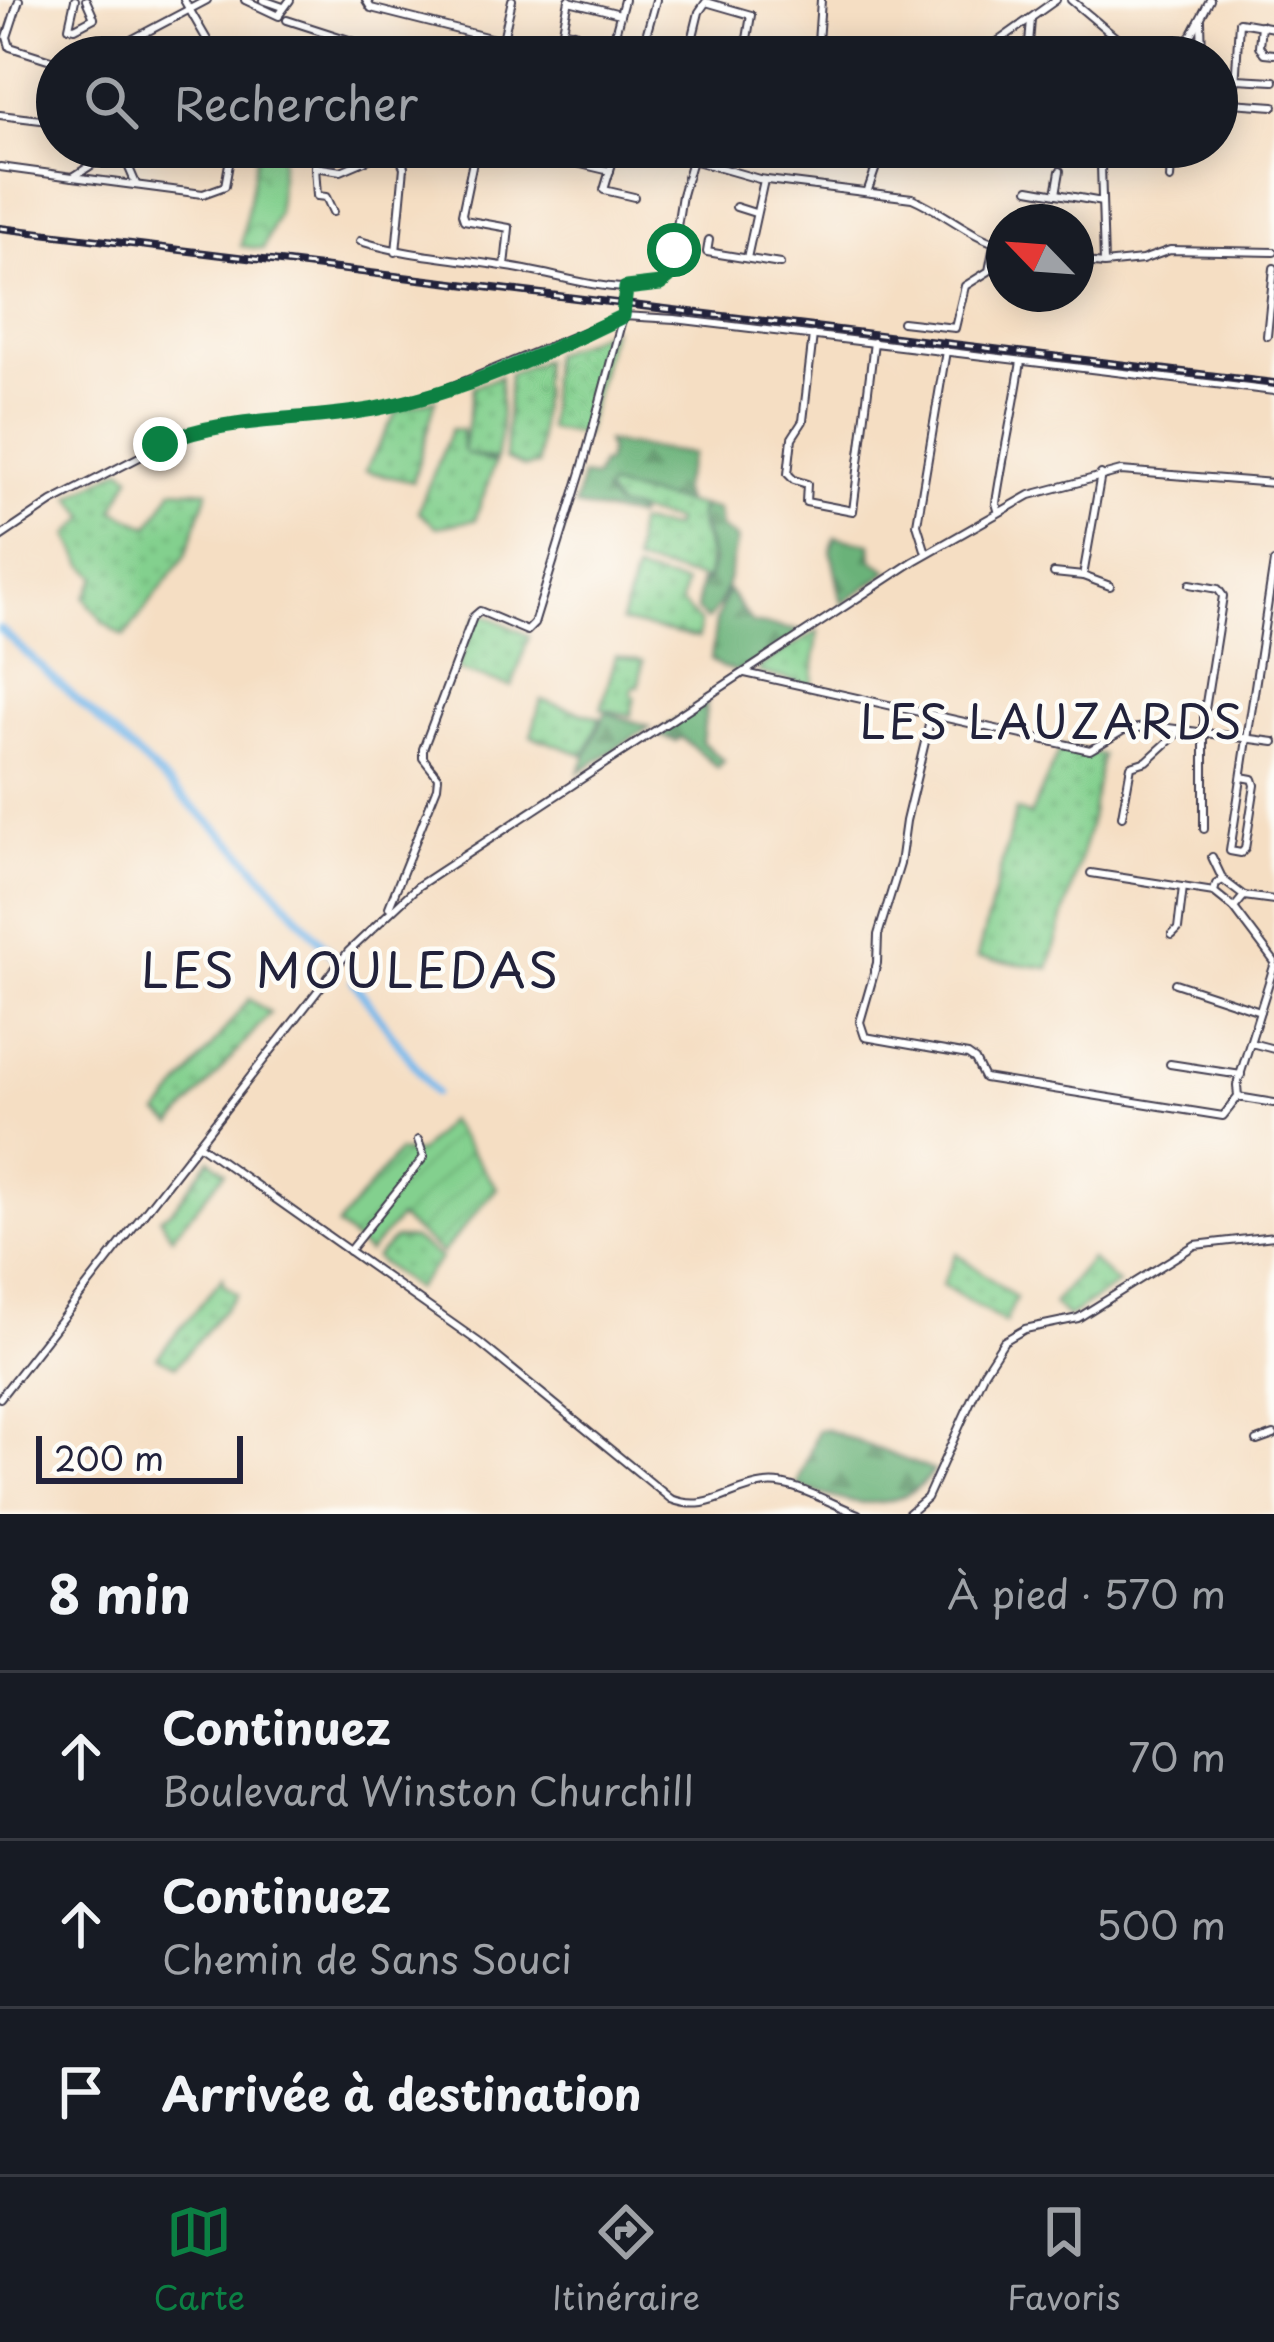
<!DOCTYPE html>
<html lang="fr">
<head>
<meta charset="utf-8">
<style>
  body { margin:0; font-family:"Playpen Sans",sans-serif; background:#242831; color:#f1f3f6 }
  .compass { position:absolute; left:986px; top:204px; width:108px; height:108px; border-radius:50%; background:#171b24; box-shadow:0 6px 30px #0003; rotate:295deg }
  .scale { position:absolute; left:36px; bottom:30px; width:207px; box-sizing:border-box; padding-left:12px; border:6px solid #22223b; border-top:0; font-size:33px; line-height:42px; white-space:nowrap; color:#22223b; -webkit-text-stroke:9px #fdfcf7; paint-order:stroke }
  .stop { position:absolute; width:36px; height:36px; margin:-27px; border:9px solid #0b8043; border-radius:50%; background:#fff }
  .stop.end { background:#0b8043; border-color:#fff; box-shadow:0 3px 12px #0008 }
  .list { margin:0; padding:0; list-style:none }
  h2 { display:flex; justify-content:space-between; align-items:center; height:156px; margin:0; padding:0 48px; font-size:51px }
  h2 small { font-size:39px; font-weight:400; color:#9ea1a6 }
  .list li { display:grid; grid-template-columns:78px 1fr auto; gap:36px; align-items:center; box-sizing:border-box; height:168px; padding:0 48px; border-top:3px solid #363941 }
  .list b { display:block; font-size:45px; white-space:nowrap }
  .list p { margin:0; font-size:39px; white-space:nowrap; color:#9ea1a6 }
  .list em { font-size:39px; font-style:normal; color:#9ea1a6 }
  .icon { flex:none; width:66px; height:66px; fill:none; stroke:currentColor; stroke-width:2; stroke-linecap:round; stroke-linejoin:round }
  .map { position:relative; flex:none; width:1274px; height:1514px; overflow:hidden }
  .search { position:absolute; background:#171b24; box-shadow:0 6px 30px #0003; left:36px; right:36px; top:36px; height:132px; display:flex; align-items:center; gap:30px; box-sizing:border-box; padding:0 42px; border-radius:66px; color:#9ea1a6; font-size:45px }
  .sheet { height:660px; background:#171b24 }
  nav { display:flex; justify-content:space-around; align-items:center; box-sizing:border-box; height:168px; border-top:3px solid #363941; background:#171b24; font-size:33px; color:#9ea1a6 }
  nav a { display:grid; justify-items:center; gap:6px }
  nav .on { color:#0b8043 }
  .map>svg:first-child { display:block }
  .grass { fill:url(#grass-dots); stroke:#527964; stroke-width:3 }
  .forest { fill:url(#forest-firs); stroke:#466a5a; stroke-width:3 }
  .park { fill:url(#park-crowns); stroke:#527964; stroke-width:3 }
  .garden { fill:url(#garden-furrows); stroke:#527964; stroke-width:3 }
  .lines { fill:none; stroke-linecap:round; stroke-linejoin:round }
  .canal { stroke:#75b6e9; stroke-width:8 }
  .minor-casing { stroke:#423e4f; stroke-width:10 }
  .minor { stroke:#fff; stroke-width:6 }
  .rail-casing { stroke:#22223b; stroke-width:8 }
  .rail { stroke:#fdfcf7; stroke-width:3; stroke-dasharray:9; stroke-linecap:butt }
  .route { stroke:#0b8043; stroke-width:15 }
  .labels { text-anchor:middle; dominant-baseline:central; stroke-width:9; stroke-linejoin:round; paint-order:stroke }
  .neighbourhood-label { font-size:45px; letter-spacing:3px; fill:#22223b; stroke:#fdfcf7 }
  .quarter-label { font-size:48px; letter-spacing:3px; fill:#22223b; stroke:#fdfcf7 }
</style>
</head>
<body>
<div class="map">
<svg width="1274" height="1514" viewBox="0 0 1274 1514">
  <defs>
    <pattern id="grass-dots" width="8" height="8" patternUnits="userSpaceOnUse" patternTransform="scale(3)"><rect width="8" height="8" fill="#83d08e"/><path d="M2 2h.1M6 6h.1" fill="none" stroke="#71b27b" stroke-width="1.8" stroke-linecap="round"/></pattern>
    <pattern id="forest-firs" width="22" height="20" patternUnits="userSpaceOnUse" patternTransform="scale(3)"><rect width="22" height="20" fill="#6ab279"/><path d="M5 1l3.5 6h-7zM16 11l3.5 6h-7z" fill="#579064"/></pattern>
    <pattern id="park-crowns" width="20" height="18" patternUnits="userSpaceOnUse" patternTransform="scale(3)"><rect width="20" height="18" fill="#83d08e"/><path d="M2 6a3 3 0 1 1 6 0M12 15a3 3 0 1 1 6 0" fill="none" stroke="#71b27b"/></pattern>
    <pattern id="garden-furrows" width="10" height="10" patternUnits="userSpaceOnUse" patternTransform="scale(3)"><rect width="10" height="10" fill="#83d08e"/><path d="M-1 1l2-2M0 10L10 0M9 11l2-2" fill="none" stroke="#71b27b"/></pattern>
  </defs>
  <rect width="100%" height="100%" fill="#fdfcf7"/>
  <filter id="ink" filterUnits="userSpaceOnUse"><feTurbulence type="fractalNoise" baseFrequency=".00833" numOctaves="2"/><feDisplacementMap in="SourceGraphic" scale="24" xChannelSelector="R" yChannelSelector="G"/><feConvolveMatrix kernelMatrix="1 2 1 2 8 2 1 2 1" color-interpolation-filters="sRGB"/></filter>
  <filter id="wash" filterUnits="userSpaceOnUse"><feTurbulence type="fractalNoise" baseFrequency=".004" numOctaves="4" result="noise"/><feDisplacementMap in="SourceGraphic" scale="48" xChannelSelector="R" yChannelSelector="G"/><feGaussianBlur stdDeviation="2.7" result="paint"/><feColorMatrix in="noise" values="0 0 0 0 0 0 0 0 0 0 0 0 0 0 0 0 0 1.4 0 .05"/><feComposite in="paint" operator="in"/></filter>
  <g filter="url(#wash)">
    <rect width="100%" height="100%" fill="#f5dec3"/>
    <g class="grass">
      <polygon points="612,328 585,435 548,429 551,355"/>
      <polygon points="543,360 538,465 525,467 505,459 509,374"/>
      <path d="M500,376l1,54 -5,30 -31,-7 30,10 -20,57 -38,7 -19,-15c10,-30 24,-54 33,-83l11,1 1,22 10,-65z"/>
      <polygon points="436,399 413,482 365,471 397,411"/>
      <path d="M122,468l9,8 -17,34 35,17 24,-38 35,2 -22,64 -61,81c-18,-7 -30,-23 -40,-39l12,-20 -14,-13 -14,-29 18,-18 -16,-20z"/>
      <path d="M608,487l92,19c-7,26 17,40 6,74l-72,-17 3,-40 36,5 2,-7 -58,-14 -12,-15z"/>
      <polygon points="635,572 685,584 681,603 700,623 698,638 621,622"/>
      <polygon points="484,614 529,636 512,687 457,670 477,617"/>
      <polygon points="818,631 812,686 759,672 759,667"/>
      <polygon points="616,656 643,661 639,687 634,686 631,695 635,697 631,715 601,709"/>
      <polygon points="541,700 600,718 585,755 531,736"/>
      <polygon points="1061,747 1102,755 1089,827 1049,968 977,958 1016,810 1030,816"/>
      <polygon points="249,999 270,1013 173,1125 159,1114"/>
      <polygon points="210,1159 225,1172 172,1237 160,1218 173,1209"/>
      <polygon points="394,1239 413,1239 441,1258 415,1289 375,1258"/>
      <polygon points="956,1253 1016,1298 1005,1323 942,1285"/>
      <polygon points="1091,1259 1118,1284 1068,1317 1053,1304"/>
      <polygon points="223,1277 224,1285 237,1294 176,1366 157,1357"/>
    </g>
    <g class="forest">
      <polygon points="606,442 692,454 681,487 685,503 608,487 604,493 616,507 638,512 637,517 575,506 582,476 595,478 601,464 606,463 609,451"/>
      <path d="M702,506l16,4 2,18 17,11c-6,27 -10,63 -30,81l-10,-9 3,-29h7l6,-21 -14,-44z"/>
      <polygon points="835,537 871,543 872,559 889,571 842,604 831,550"/>
      <polygon points="728,590 752,623 802,631 739,672 721,667 711,659 716,621"/>
      <polygon points="707,701 702,742 724,761 718,768 681,737 676,741 655,734"/>
      <polygon points="606,712 650,727 579,772"/>
      <path d="M825,1429l109,42c-34,43 -81,37 -137,14l21,-55z"/>
    </g>
    <polygon class="park" points="258,147 282,147 278,213 263,249 241,246"/>
    <polygon class="garden" points="448,1120 497,1188 442,1253 399,1218 368,1253 337,1226 398,1152 419,1153"/>
    <g class="lines">
      <g class="canal">
        <polyline points="0,629 239,849 335,958"/>
        <polyline points="353,981 435,1093"/>
      </g>
    </g>
  </g>
  <g filter="url(#ink)">
    <g class="lines">
      <defs>
        <g id="minor">
          <polyline points="19,0 7,37 10,47 57,62"/>
          <polyline points="75,0 69,27 75,28 94,18 86,0"/>
          <polyline points="184,0 217,57"/>
          <polyline points="245,0 279,16"/>
          <polyline points="263,0 283,7"/>
          <polyline points="366,0 371,8 502,41"/>
          <polyline points="569,0 563,30 575,33"/>
          <polyline points="1071,0 1139,57"/>
          <polyline points="569,1 620,14"/>
          <polyline points="279,15 290,0"/>
          <polyline points="287,20 402,57"/>
          <polyline points="1201,20 1202,57"/>
          <polyline points="1261,25 1259,46 1264,53 1274,54"/>
          <polyline points="133,41 139,57"/>
          <polyline points="99,57 207,0"/>
          <polyline points="499,57 512,0"/>
          <polyline points="609,57 624,0"/>
          <polyline points="640,57 656,0"/>
          <polyline points="688,57 699,12 706,2 751,15 744,57"/>
          <polyline points="817,57 821,0"/>
          <polyline points="976,57 1056,0"/>
          <polyline points="1028,57 1031,19"/>
          <polyline points="1180,57 1210,0"/>
          <polyline points="1236,79 1274,81"/>
          <polyline points="1217,102 1274,106"/>
          <polyline points="1234,103 1239,22 1274,28"/>
          <polyline points="0,115 57,122"/>
          <polyline points="92,147 100,159"/>
          <polyline points="119,147 73,177 203,194 225,186 232,147"/>
          <polyline points="120,147 136,184"/>
          <polyline points="318,147 315,167 341,171 395,148"/>
          <polyline points="476,147 462,214 464,220 509,228 505,266"/>
          <polyline points="617,147 604,190 634,197"/>
          <polyline points="645,147 692,160"/>
          <polyline points="526,151 610,171"/>
          <polyline points="1101,165 1104,263"/>
          <polyline points="0,167 73,177"/>
          <polyline points="315,167 317,196 326,197 333,212"/>
          <polyline points="1170,179 1172,147"/>
          <polyline points="1029,189 1102,202"/>
          <polyline points="868,190 883,147"/>
          <polyline points="1056,194 1060,171"/>
          <polyline points="736,207 755,213"/>
          <polyline points="709,240 707,252 780,264"/>
          <path d="M360,241c54,17 110,18 165,29 33,6 68,17 101,18 14,0 32,-2 43,-11l13,-82 10,-35 67,19 153,19c33,14 57,38 92,48"/>
          <polyline points="396,252 404,167 395,148 398,147"/>
          <polyline points="747,258 764,180"/>
          <polyline points="1076,261 1104,264 1142,260 1170,250 1274,252"/>
          <polyline points="902,322 955,328 965,286 989,271 994,245"/>
          <polyline points="813,335 803,421 792,438 788,474 794,480 807,484 806,502 853,511 874,342"/>
          <polyline points="1267,336 1274,268"/>
          <path d="M998,510l-2,-7c7,-48 18,-94 25,-142"/>
          <polyline points="0,537 52,502 184,434 222,425 378,409 441,391 623,316 675,319 1274,391"/>
          <polyline points="926,553 917,524 946,351"/>
          <polyline points="1054,573 1083,576 1101,474"/>
          <polyline points="1083,576 1110,586"/>
          <polyline points="1190,584 1218,589 1223,596 1204,716 1204,829"/>
          <polyline points="745,673 1090,750 1124,730 1153,726 1274,742"/>
          <polyline points="931,717 906,821 900,864 878,935 877,963 860,1022 865,1037 968,1055 975,1060 984,1078 1223,1116 1238,1097 1237,1085 1274,966"/>
          <polyline points="1242,777 1253,779 1255,785 1245,849 1241,853 1230,851 1274,562"/>
          <polyline points="1122,816 1131,766 1147,761 1182,729"/>
          <polyline points="1212,857 1223,880"/>
          <polyline points="1091,873 1214,892"/>
          <polygon points="1223,880 1244,896 1234,908 1214,892 1216,884"/>
          <polyline points="1244,896 1274,900"/>
          <polyline points="389,907 437,787 438,777 423,758 423,749 473,617 480,611 527,631 534,624 582,469 623,316 626,288"/>
          <polyline points="1234,908 1274,961"/>
          <polyline points="1172,935 1178,929 1183,887"/>
          <polyline points="1175,983 1260,1011"/>
          <polyline points="1251,1043 1274,1049"/>
          <polyline points="1170,1064 1241,1075"/>
          <polyline points="1238,1097 1274,1103"/>
          <path d="M199,1145l281,198 191,156c38,15 58,-11 94,-15 28,-4 66,20 93,30"/>
          <polyline points="349,1251 424,1157 418,1140"/>
          <polyline points="0,1398 348,952 418,886 914,561 1030,495 1121,471 1274,483"/>
          <polyline points="1257,1441 1274,1435"/>
          <polyline points="908,1514 927,1498 984,1372 1004,1341 1025,1329 1078,1318 1195,1245 1274,1236"/>
        </g>
      </defs>
      <use href="#minor" class="minor-casing"/>
      <use href="#minor" class="minor"/>
      <defs>
        <polyline id="rail" points="0,228 1274,383"/>
      </defs>
      <use href="#rail" class="rail-casing"/>
      <use href="#rail" class="rail"/>
    </g>
  </g>
  <g class="lines" filter="url(#ink)">
    <path class="route" d="M160,444c68,-30 147,-21 219,-36 84,-16 168,-55 244,-92l3,-28 34,-4 9,-7 5,-27"/>
  </g>
  <g class="labels">
    <g class="neighbourhood-label">
      <text x="1052" y="720">LES LAUZARDS</text>
    </g>
    <g class="quarter-label">
      <text x="351" y="968">LES MOULEDAS</text>
    </g>
  </g>
</svg>
<svg class="compass" viewBox="-18 -18 36 36"><path d="M0-13l5 13h-10z" fill="#e53935"/><path d="M0 13l5-13h-10z" fill="#9ea1a6"/></svg>
<div class="scale">200 m</div>
<div class="stop" style="left:674px;top:250px"></div>
<div class="stop end" style="left:160px;top:444px"></div>
<div class="search"><svg class="icon" aria-label="search" viewBox="0 0 24 24"><circle cx="10" cy="10" r="6"/><path d="M15 15l6 6"/></svg>Rechercher</div>
</div>
<section class="sheet">
<h2>8 min<small>À pied · 570 m</small></h2>
<ul class="list">
<li><svg class="icon" aria-label="ahead" viewBox="0 0 24 24"><path d="M12 20V5M6 11l6-6 6 6"/></svg><div><b>Continuez</b><p>Boulevard Winston Churchill</p></div><em>70 m</em></li>
<li><svg class="icon" aria-label="ahead" viewBox="0 0 24 24"><path d="M12 20V5M6 11l6-6 6 6"/></svg><div><b>Continuez</b><p>Chemin de Sans Souci</p></div><em>500 m</em></li>
<li><svg class="icon" aria-label="arrive" viewBox="0 0 24 24"><path d="M6 21V4h12l-3 4 3 4H6"/></svg><div><b>Arrivée à destination</b></div></li>
</ul>
</section>
<nav>
<a class="on"><svg class="icon" aria-label="map" viewBox="0 0 24 24"><path d="M3 6l6-2 6 2 6-2v14l-6 2-6-2-6 2zM9 4v14M15 6v14"/></svg>Carte</a>
<a><svg class="icon" aria-label="directions" viewBox="0 0 24 24"><path d="M12 3l9 9-9 9-9-9zM9 14v-3h6M13 9l2 2-2 2"/></svg>Itinéraire</a>
<a><svg class="icon" aria-label="saved" viewBox="0 0 24 24"><path d="M7 4h10v16l-5-4-5 4z"/></svg>Favoris</a>
</nav>
</body>
</html>
